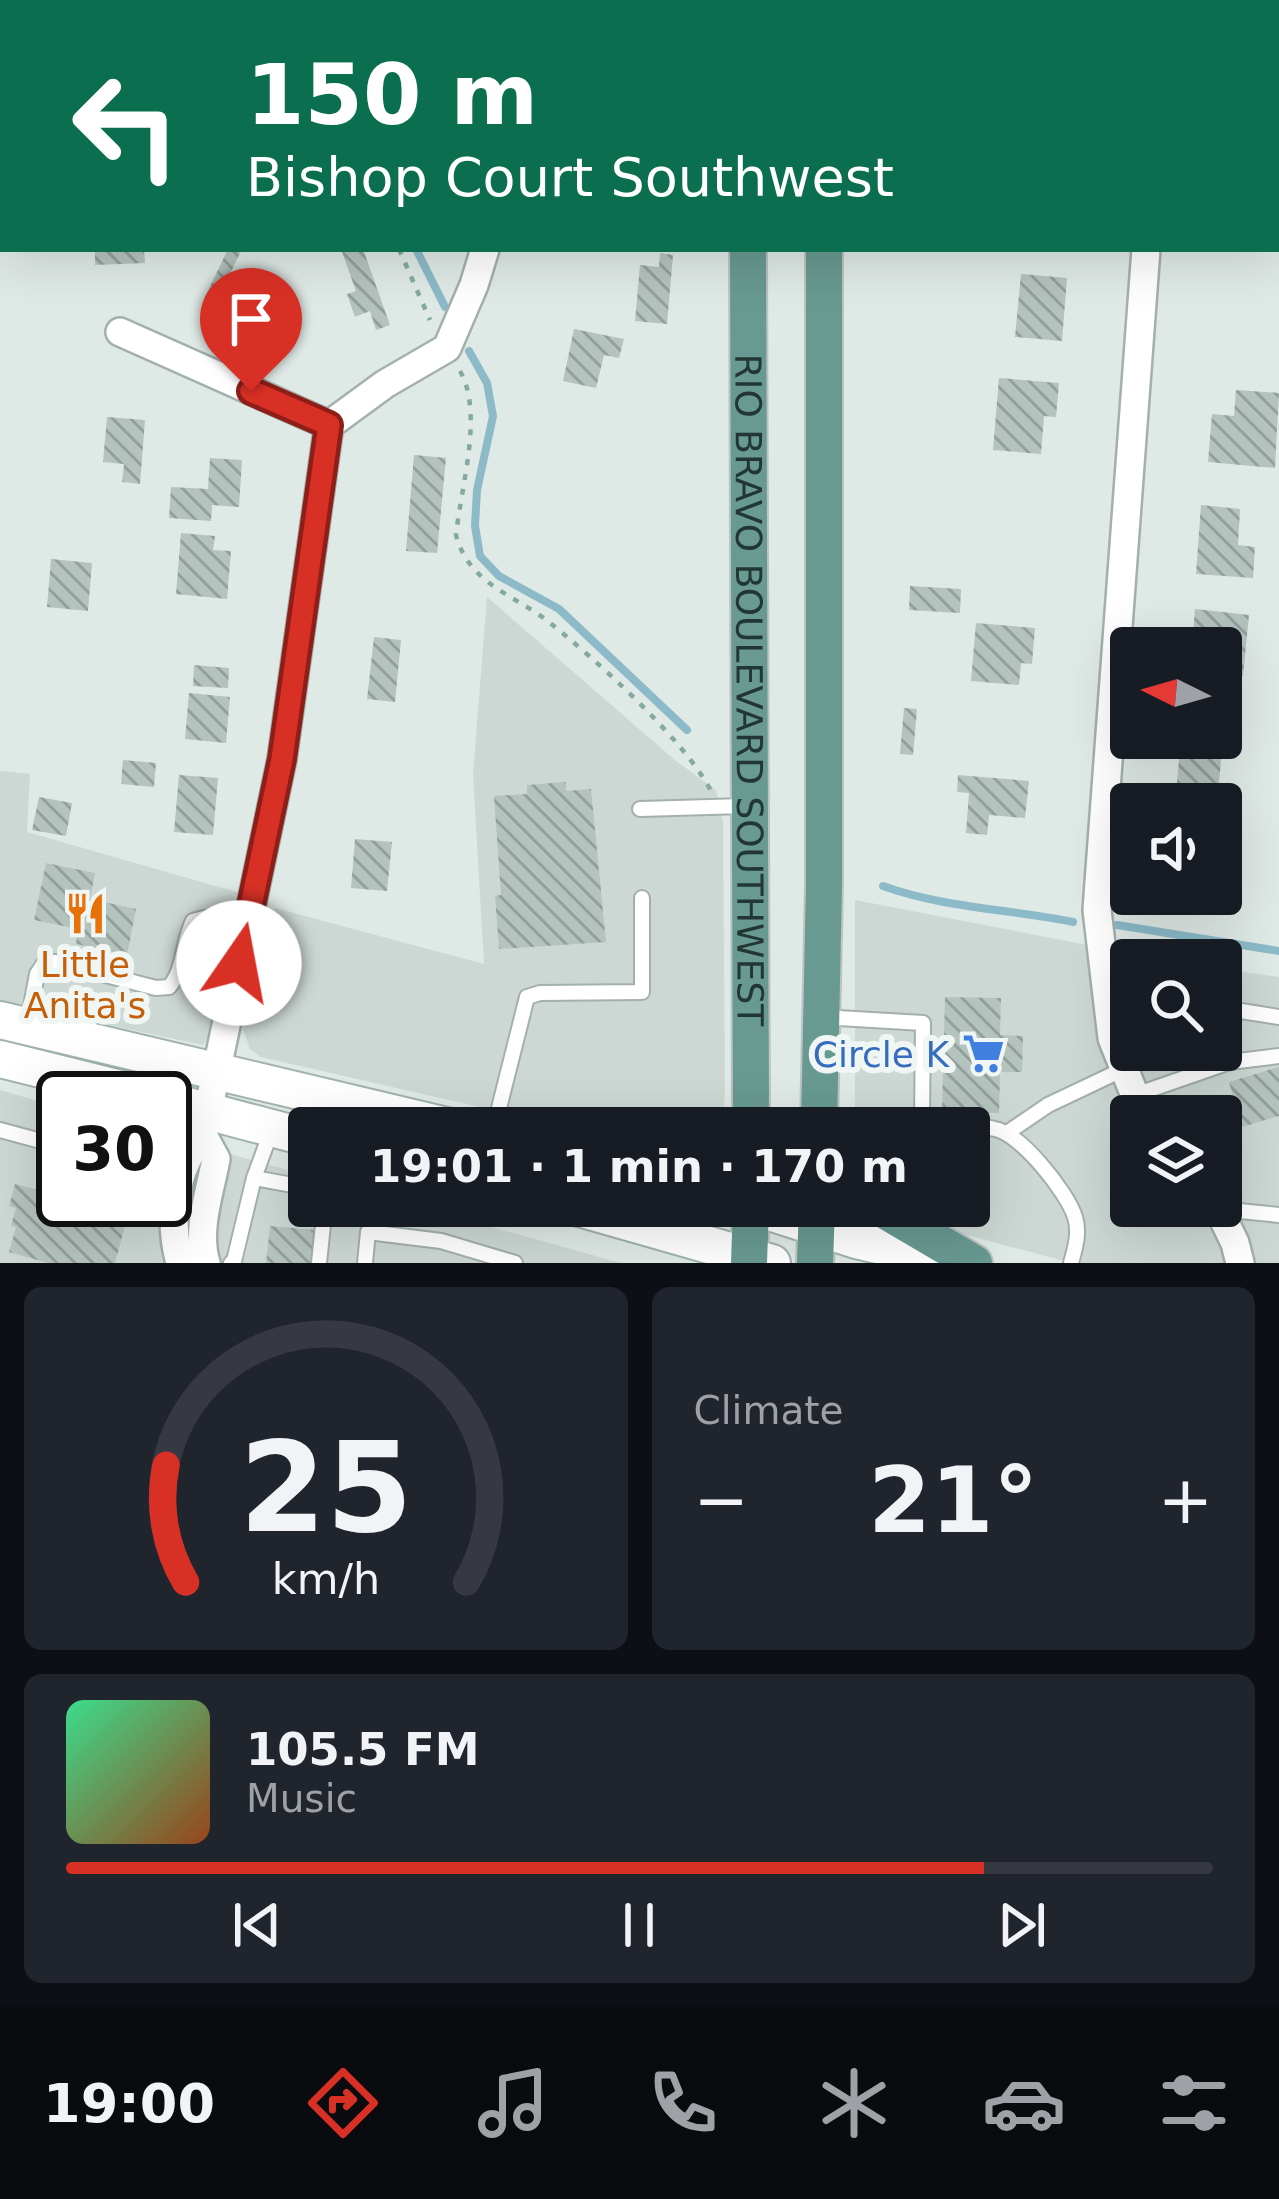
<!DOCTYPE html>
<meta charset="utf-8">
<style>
:root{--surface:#171b24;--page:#20242c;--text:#f1f3f6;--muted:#9ea1a6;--line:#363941;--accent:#d93025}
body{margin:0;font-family:"DejaVu Sans",sans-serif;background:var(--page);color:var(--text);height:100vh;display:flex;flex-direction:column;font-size:45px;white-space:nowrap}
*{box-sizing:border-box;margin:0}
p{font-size:39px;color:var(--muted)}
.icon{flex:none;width:66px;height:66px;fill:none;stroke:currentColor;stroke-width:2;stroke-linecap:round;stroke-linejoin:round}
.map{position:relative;height:1263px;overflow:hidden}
.details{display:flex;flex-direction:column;gap:24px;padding:24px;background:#0d0f14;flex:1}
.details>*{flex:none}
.guide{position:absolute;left:0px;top:0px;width:1281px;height:252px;box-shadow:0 12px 48px #0002;background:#0b6e4f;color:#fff;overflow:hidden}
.needle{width:78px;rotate:275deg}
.fabs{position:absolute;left:1110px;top:627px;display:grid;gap:24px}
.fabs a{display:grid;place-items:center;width:132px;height:132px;border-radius:12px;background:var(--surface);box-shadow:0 12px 48px #0002;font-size:60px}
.speed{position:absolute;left:36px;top:1071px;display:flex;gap:24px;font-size:60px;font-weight:700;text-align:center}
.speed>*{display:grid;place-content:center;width:156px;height:156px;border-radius:50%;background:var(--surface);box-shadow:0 12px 48px #0002;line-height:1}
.speed .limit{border:6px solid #111;border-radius:18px;background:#fff;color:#111}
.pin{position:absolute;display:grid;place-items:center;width:102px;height:102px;color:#fff;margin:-123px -51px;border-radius:50% 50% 50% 0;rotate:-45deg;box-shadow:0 0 12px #0007}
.pin .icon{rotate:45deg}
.me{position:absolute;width:132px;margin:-66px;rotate:12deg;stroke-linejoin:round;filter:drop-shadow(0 0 9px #0008)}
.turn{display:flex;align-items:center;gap:42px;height:252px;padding:0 48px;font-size:54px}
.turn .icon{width:156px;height:156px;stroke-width:2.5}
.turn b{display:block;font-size:84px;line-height:102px}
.big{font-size:90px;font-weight:600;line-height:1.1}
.details .tile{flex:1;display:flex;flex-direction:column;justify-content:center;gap:18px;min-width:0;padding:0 42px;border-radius:18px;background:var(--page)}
.details .dial{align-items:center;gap:0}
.dial svg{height:312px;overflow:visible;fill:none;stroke:var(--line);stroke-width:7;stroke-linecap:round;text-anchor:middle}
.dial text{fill:var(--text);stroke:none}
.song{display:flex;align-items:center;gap:36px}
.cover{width:144px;height:144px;border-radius:18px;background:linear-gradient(135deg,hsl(150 70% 55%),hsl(20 70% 35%))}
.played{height:12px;border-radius:6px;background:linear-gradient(90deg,var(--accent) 80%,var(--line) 80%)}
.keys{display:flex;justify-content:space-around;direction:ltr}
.heat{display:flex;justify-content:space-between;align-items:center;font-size:66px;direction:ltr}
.details .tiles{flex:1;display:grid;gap:24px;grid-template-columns:1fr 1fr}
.tile:last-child{grid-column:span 2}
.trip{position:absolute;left:288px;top:1107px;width:702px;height:120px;border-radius:12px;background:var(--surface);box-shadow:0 12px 48px #0002;font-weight:600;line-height:120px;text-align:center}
.menu{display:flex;height:192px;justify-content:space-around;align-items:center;background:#090b0e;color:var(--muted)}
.menu .icon{width:84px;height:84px}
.menu .active{color:var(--accent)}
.menu b{font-size:54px;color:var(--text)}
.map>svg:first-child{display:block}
</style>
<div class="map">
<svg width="1279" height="1263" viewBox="0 0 1279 1263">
<defs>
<pattern id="building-back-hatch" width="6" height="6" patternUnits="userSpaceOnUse" patternTransform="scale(3)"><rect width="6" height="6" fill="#b5c3be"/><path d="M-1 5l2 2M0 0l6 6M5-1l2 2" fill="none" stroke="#939f9b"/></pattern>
</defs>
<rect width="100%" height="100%" fill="#dfe9e5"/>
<path fill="#cdd8d4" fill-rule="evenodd" d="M487,597L676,761L716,790L723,822L725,1090L723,1115L716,1128H571L261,1057L250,1049L243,1029L275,908L484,964L473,774Z
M0,771L30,774L27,832L247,895L214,1027L203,1045L0,1002Z
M855,900L1165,960H1131V1050H1221V969L1279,977V1263H1072L933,1226L900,1206H969V1128H855ZM1131,1116H1221V1206H1131Z
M0,1090L63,1108V1200H165V1136L309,1176V1206H416L621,1263H0Z"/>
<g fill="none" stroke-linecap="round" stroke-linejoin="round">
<path stroke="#8cbac9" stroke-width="8" d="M0,1L3,3
M416,249L445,307
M469,351L487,383L493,416L477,490L475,526L480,556L499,576L559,609L687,730
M883,886C944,908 1009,909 1073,922
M1117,925L1279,951"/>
</g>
<path fill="url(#building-back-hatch)" d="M95,249H144L145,263L95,265Z
M228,249H242L216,303L205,297Z
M350,249H363L390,325L376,330L370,311L355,317L347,294L356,291L342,252Z
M660,253L673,255L667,324L635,321L640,265L659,267Z
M1021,274L1067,278L1062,341L1015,337Z
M574,329L624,339L619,358L604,355L596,388L563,381Z
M999,378L1059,383L1056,417L1044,416L1041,454L993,450Z
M1236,390L1279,393L1275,468L1208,462L1212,414L1234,416Z
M107,417L145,420L140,484L122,482L124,464L103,462Z
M414,455L446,458L437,553L406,551Z
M210,458L242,460L239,507L212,505L211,521L169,518L171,487L208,489Z
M1201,505L1240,509L1238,545L1255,547L1253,578L1196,574Z
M181,533L215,536L213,550L231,551L227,599L176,594Z
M51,559L92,563L88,611L47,607Z
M910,586L961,589L960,613L909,610Z
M1195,609L1249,615L1243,676L1227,675L1225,693H1221V648H1192Z
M976,623L1035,628L1032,664L1021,663L1019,685L971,681Z
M374,637L401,640L395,702L367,699Z
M194,665L229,668L228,688L193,686Z
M189,693L230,697L226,743L185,739Z
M904,708L917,709L913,755L900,754Z
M1181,738H1223L1219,783L1233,784L1229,831L1221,830V804H1175Z
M123,760L156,763L154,787L121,784Z
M179,775L218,778L213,835L174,832Z
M958,775L1029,781L1025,818L989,815L987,835L966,833L969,793L957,792Z
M566,782V791L591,789L606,942L499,949L495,896L501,895L494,796L527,794V785Z
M39,797L72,803L66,836L32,830Z
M355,839L392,842L387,891L351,888Z
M46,863L95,873L90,899L136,909L127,955L76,944L78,929L34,920Z
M945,997L1001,998L1000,1035L1023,1036L1022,1072H1000L999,1113L942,1112Z
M1279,1067V1116L1242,1127L1229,1082Z
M15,1184L63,1196V1200L128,1214L115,1263H48L9,1252L16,1227L11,1226L16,1208L9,1206Z
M270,1226L315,1230L312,1263H266Z"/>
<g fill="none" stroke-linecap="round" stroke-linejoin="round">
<defs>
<path id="lane" d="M640,809L745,806
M838,1018L923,1023L922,1120C946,1130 970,1123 995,1129C1021,1134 1067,1192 1075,1217C1080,1232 1075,1249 1071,1263
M1221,1018L1241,1011L1279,1017
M28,1022L37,974L45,962H55L156,988L169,987C185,969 182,942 193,921L204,918L246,929
M1135,1095L1230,1062L1279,1056
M494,1128L527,997L540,993L642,992V898
M0,1130L63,1147
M1007,1133L1048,1105L1124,1069
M254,1178L272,1129
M1220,1209L1279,1215
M231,1263L234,1261L254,1178L309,1188
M319,1263L325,1206
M365,1263L368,1232L441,1241L515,1263"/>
<path id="street" d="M510,3L511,0
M1163,3V0
M120,332L329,425
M1143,1116L1112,1038L1097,910L1146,249
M203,1135L216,1159C210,1192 196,1230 206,1263
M1217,1206L1235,1243L1240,1263
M180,1263C168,1220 174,1169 203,1135L282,759L329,425L385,384L447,348L474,285L485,249"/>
<path id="secondary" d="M0,1020L455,1128
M0,1059L157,1098
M165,1100L309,1138
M572,1206L772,1263
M751,1206L856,1240L955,1263"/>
<g id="primary">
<path d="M753,3V0"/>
<path d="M824,3V0"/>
<path id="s1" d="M748,249L751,1128"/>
<path d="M819,1128L824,883V249"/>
<path d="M877,1206L974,1263"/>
<path d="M749,1263L751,1206"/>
<path d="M815,1263L817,1206"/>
</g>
</defs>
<use href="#lane" stroke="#a3b0ac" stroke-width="18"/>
<use href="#street" stroke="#a3b0ac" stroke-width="32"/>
<use href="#secondary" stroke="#a0b3ae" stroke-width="40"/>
<use href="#primary" stroke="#bdc3c2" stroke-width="40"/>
<path stroke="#83a9a0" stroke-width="4.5" stroke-dasharray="6 9" stroke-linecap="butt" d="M0,19L3,20
M399,249L430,320
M460,371C484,413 461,486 456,535C469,584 513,594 549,622C595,659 684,739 711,791"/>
<use href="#lane" stroke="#fff" stroke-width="14"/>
<use href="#street" stroke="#fff" stroke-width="27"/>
<use href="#secondary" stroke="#fff" stroke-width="36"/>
<use href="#primary" stroke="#689a91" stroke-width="36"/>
</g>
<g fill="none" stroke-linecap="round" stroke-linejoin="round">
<defs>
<path id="route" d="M239,963L282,759L329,425L251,391"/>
</defs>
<use href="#route" stroke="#8d1f18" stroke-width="30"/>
<use href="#route" stroke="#d93025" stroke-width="21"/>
</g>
<defs>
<symbol id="restaurant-bare" viewBox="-9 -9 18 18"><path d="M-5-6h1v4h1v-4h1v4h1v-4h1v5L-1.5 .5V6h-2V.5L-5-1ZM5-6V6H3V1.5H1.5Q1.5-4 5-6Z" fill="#e8710a" stroke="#eff6f3" stroke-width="2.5" paint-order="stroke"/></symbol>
<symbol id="supermarket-bare" viewBox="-9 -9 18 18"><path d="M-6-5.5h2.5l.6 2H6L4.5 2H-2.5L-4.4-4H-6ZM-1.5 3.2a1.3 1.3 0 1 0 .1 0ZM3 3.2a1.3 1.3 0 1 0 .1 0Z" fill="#3f7fe0" stroke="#eff6f3" stroke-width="2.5" paint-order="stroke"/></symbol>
</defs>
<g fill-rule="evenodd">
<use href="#restaurant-bare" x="56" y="884" width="59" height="59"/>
<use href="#supermarket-bare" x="954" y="1024" width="59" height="59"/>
</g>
<g text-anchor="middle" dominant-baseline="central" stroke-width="12" stroke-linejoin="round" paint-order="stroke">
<g font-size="36" fill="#223733" stroke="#eff6f3">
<text stroke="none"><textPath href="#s1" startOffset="441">RIO BRAVO BOULEVARD SOUTHWEST</textPath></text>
</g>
<g font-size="36" fill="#c56008" stroke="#eff6f3">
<text x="85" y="964">Little<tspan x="85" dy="41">Anita's</tspan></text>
</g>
<g font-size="36" fill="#366cbe" stroke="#eff6f3" text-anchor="end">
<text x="949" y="1054">Circle K</text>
</g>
</g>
</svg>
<div class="fabs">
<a><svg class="needle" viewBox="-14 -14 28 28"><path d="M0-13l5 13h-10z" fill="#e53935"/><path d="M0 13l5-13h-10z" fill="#9ea1a6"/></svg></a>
<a><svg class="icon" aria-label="sound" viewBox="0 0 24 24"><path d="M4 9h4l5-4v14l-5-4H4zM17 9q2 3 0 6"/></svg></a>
<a><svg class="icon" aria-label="search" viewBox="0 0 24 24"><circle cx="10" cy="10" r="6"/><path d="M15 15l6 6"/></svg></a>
<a><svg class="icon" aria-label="layers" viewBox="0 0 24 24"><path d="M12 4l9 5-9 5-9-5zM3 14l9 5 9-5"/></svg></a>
</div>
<div class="speed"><div class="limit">30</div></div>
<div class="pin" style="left:251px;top:391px;background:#d93025"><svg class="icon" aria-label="arrive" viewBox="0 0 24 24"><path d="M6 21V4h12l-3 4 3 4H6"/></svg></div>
<svg class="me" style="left:239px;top:963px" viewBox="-20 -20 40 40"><circle r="19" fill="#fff"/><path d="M0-13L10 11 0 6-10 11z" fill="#d93025"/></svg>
<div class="trip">19:01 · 1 min · 170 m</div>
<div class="guide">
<div class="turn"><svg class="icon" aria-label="left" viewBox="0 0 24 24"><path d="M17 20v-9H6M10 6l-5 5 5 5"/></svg><div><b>150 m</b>Bishop Court Southwest</div></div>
</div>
</div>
<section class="details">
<div class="tiles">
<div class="tile dial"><svg viewBox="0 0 100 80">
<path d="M14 69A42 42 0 1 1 86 69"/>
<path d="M14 69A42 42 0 0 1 9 39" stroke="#d93025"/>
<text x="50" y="56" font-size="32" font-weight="700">25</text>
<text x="50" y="72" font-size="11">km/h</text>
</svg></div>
<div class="tile"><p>Climate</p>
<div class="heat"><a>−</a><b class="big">21°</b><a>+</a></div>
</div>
<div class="tile">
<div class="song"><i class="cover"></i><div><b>105.5 FM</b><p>Music</p></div></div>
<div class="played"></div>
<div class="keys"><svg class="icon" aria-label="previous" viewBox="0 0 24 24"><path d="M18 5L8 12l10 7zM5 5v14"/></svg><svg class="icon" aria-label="pause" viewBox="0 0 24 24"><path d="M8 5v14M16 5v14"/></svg><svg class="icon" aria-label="next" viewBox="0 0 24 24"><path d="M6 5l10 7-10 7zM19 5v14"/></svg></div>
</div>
</div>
</section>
<nav class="menu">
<b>19:00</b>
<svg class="icon active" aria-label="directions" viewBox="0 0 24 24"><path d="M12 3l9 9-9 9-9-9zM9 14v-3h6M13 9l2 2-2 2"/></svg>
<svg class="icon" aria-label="music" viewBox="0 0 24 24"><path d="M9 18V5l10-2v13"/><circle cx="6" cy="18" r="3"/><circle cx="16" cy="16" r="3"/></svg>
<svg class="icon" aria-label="phone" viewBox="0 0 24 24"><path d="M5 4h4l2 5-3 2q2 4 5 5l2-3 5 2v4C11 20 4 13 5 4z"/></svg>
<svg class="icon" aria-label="climate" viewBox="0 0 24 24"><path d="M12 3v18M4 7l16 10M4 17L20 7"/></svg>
<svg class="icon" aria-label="car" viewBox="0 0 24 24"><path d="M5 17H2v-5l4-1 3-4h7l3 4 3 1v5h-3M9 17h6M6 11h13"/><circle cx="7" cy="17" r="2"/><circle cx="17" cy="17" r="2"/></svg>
<svg class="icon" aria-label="filters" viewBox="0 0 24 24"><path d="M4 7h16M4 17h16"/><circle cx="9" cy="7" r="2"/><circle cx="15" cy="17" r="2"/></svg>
</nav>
